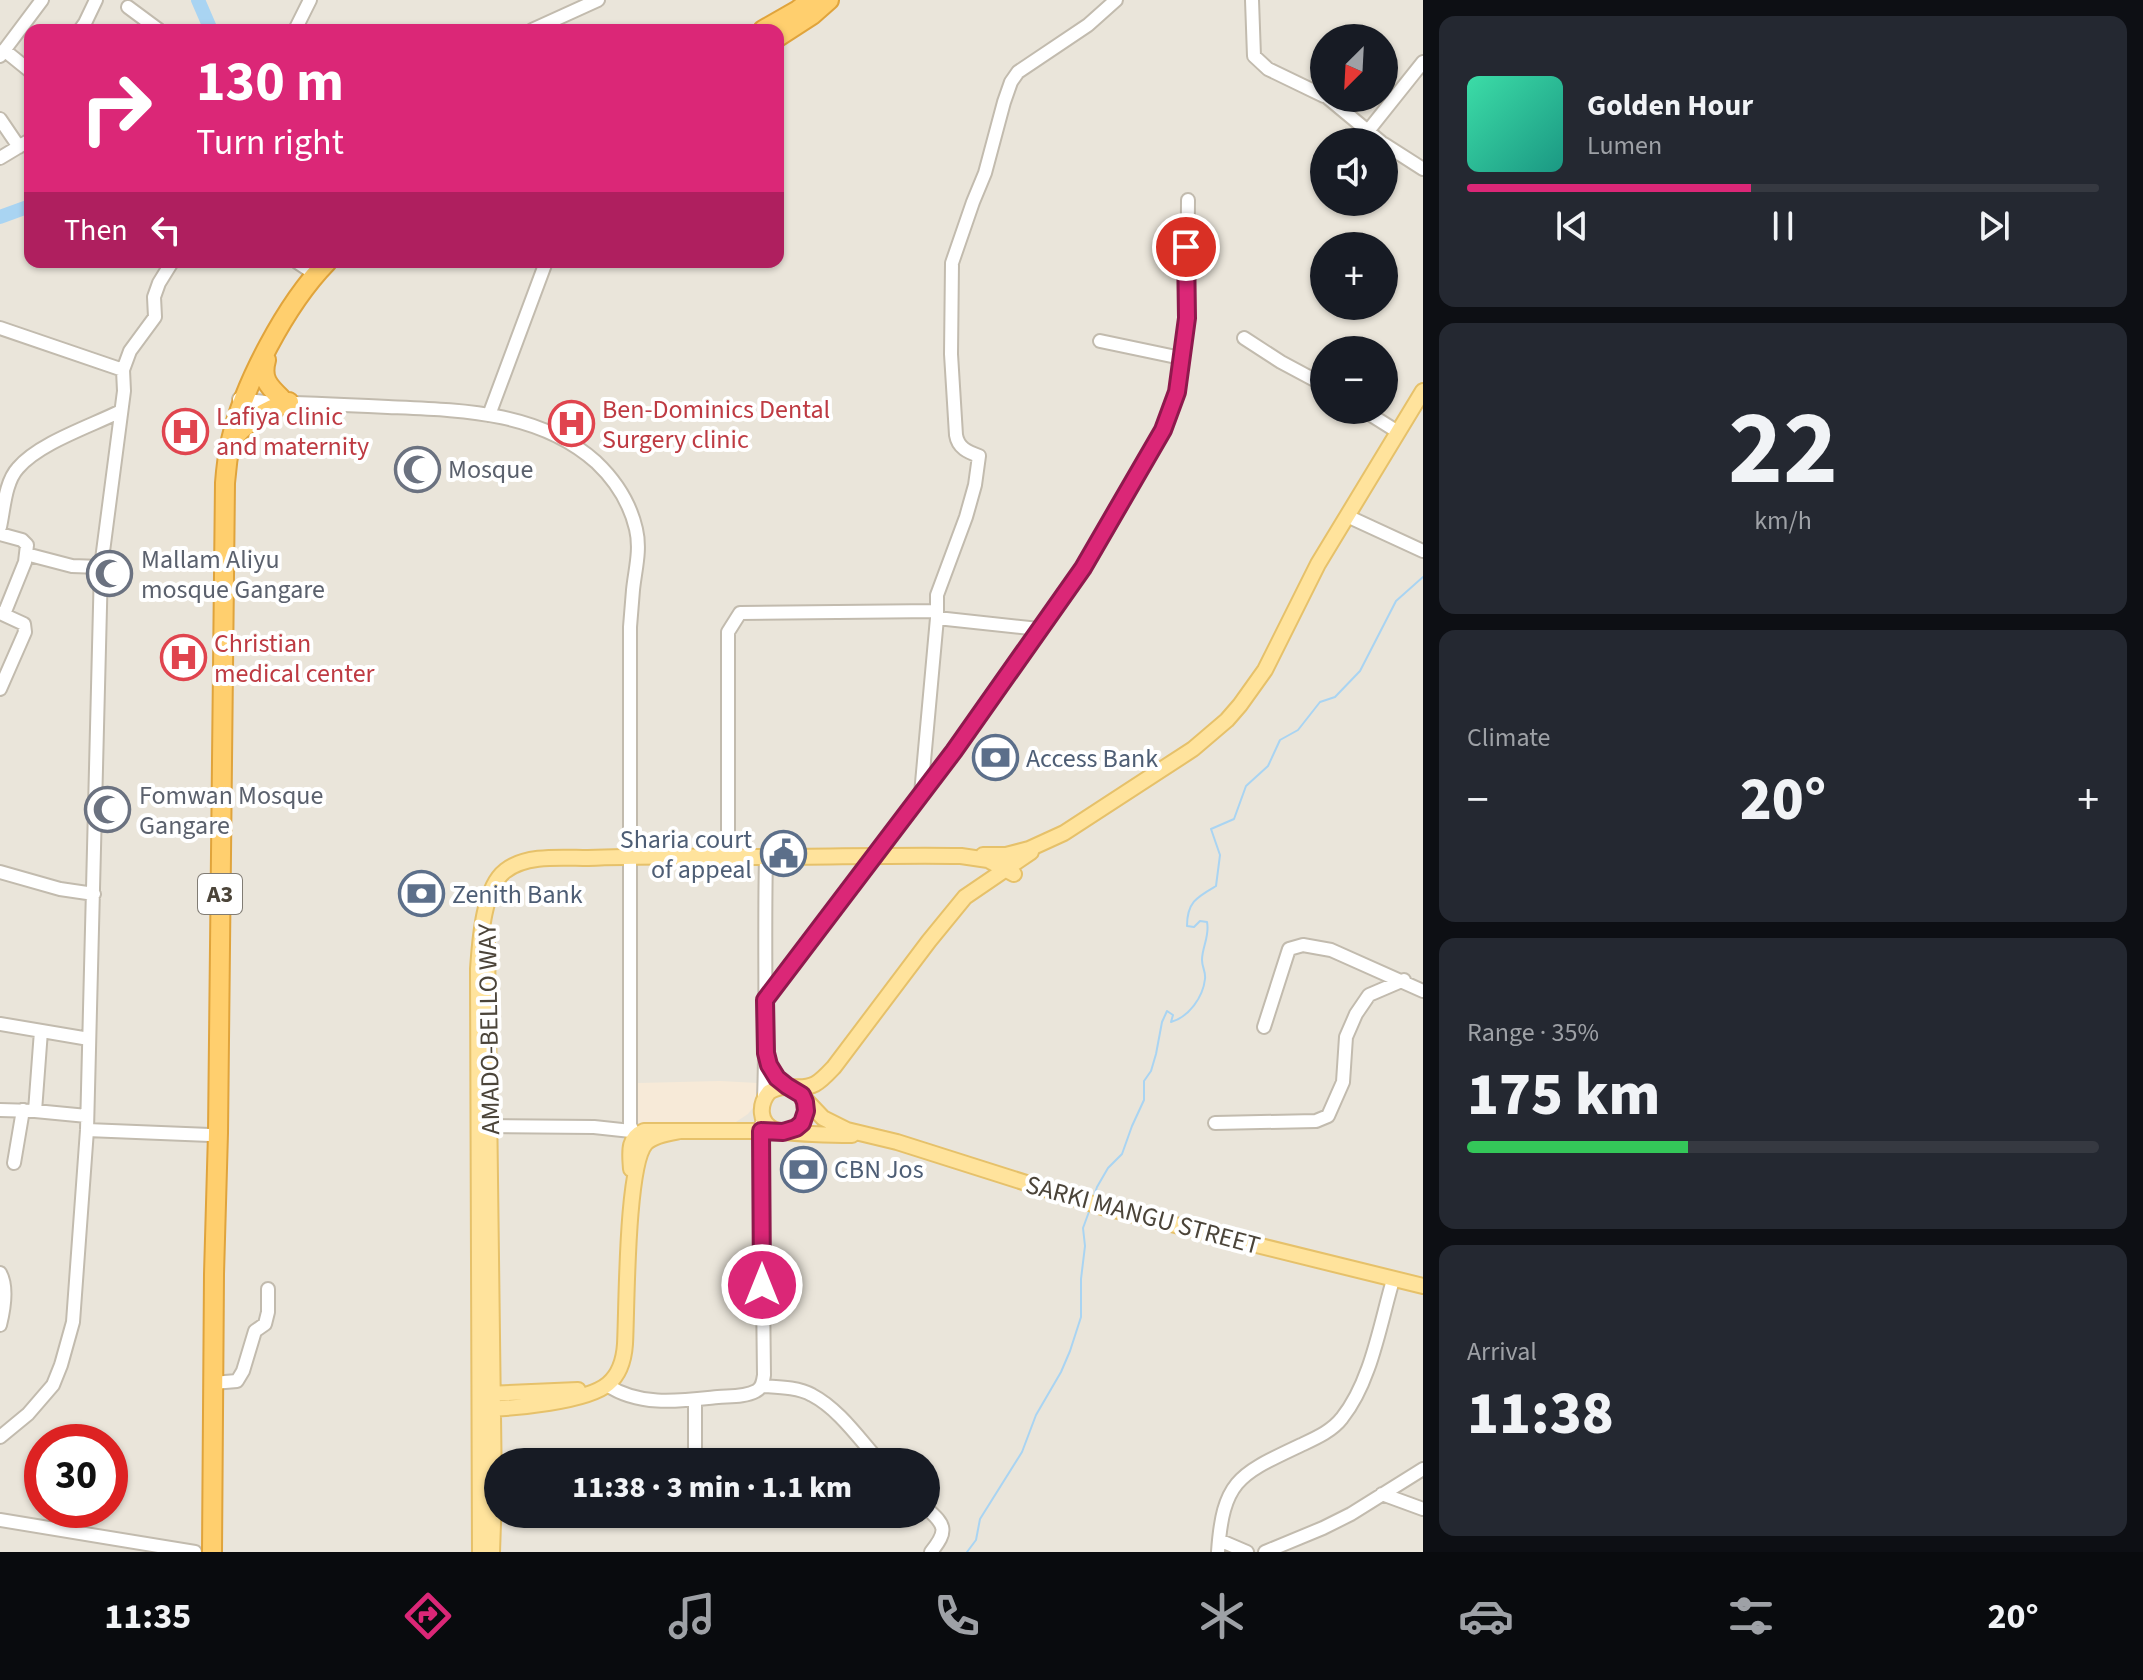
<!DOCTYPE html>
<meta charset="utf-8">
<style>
:root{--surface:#171b24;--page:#242831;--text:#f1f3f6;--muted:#9ea1a6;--line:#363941;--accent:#db2777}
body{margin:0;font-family:"Source Sans 3",sans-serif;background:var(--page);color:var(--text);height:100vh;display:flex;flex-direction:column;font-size:30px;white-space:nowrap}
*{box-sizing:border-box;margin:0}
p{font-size:26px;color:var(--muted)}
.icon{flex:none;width:44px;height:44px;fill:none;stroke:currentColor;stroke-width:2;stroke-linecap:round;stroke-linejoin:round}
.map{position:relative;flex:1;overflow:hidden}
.drawer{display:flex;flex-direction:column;gap:16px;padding:16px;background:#0d0f14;width:720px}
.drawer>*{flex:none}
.top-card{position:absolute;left:24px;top:24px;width:760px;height:244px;border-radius:16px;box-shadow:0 2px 6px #0004;background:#db2777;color:#fff;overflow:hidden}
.needle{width:52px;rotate:204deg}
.buttons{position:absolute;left:1310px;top:24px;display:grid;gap:16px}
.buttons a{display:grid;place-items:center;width:88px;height:88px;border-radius:50%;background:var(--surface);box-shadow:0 2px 6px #0004;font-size:40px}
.speed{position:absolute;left:24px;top:1424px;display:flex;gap:16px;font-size:40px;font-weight:700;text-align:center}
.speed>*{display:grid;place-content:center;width:104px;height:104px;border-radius:50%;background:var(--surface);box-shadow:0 2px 6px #0004;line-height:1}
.speed .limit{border:12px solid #d22;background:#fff;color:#111}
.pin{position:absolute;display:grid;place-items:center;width:68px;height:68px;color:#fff;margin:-34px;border:4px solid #fff;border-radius:50%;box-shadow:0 2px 8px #0007}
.me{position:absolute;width:88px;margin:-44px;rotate:0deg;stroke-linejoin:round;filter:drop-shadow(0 0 6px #0008)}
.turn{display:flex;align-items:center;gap:28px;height:168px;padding:0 40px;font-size:36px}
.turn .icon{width:104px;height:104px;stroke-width:2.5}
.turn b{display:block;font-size:56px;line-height:68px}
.then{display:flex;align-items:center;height:76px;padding:0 40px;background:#0003;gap:16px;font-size:30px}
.big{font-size:60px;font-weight:800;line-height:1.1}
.drawer .widget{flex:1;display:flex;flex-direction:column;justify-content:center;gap:12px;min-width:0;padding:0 28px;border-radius:16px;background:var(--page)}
.drawer .dial{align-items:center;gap:0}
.dial b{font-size:104px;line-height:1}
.song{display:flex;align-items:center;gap:24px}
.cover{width:96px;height:96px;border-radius:12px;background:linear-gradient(135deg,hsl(160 70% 55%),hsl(170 70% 35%))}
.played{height:8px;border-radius:4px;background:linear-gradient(90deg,var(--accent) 45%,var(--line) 45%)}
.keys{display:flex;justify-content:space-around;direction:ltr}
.heat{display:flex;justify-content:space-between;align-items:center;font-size:44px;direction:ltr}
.charge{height:12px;border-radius:6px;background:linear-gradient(90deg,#34c759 35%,var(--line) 0)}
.trip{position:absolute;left:484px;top:1448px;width:456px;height:80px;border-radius:40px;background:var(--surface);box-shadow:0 2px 6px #0004;font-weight:800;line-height:80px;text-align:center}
.menu{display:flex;height:128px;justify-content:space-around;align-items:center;background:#090b0e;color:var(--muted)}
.menu .icon{width:56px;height:56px}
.menu .selected{color:var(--accent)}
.menu b{font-size:36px;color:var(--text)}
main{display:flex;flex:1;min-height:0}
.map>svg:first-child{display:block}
</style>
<main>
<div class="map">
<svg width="1423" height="1552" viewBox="0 0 1423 1552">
<rect width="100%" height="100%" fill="#f6f3ec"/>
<path fill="#eae5da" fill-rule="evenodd" d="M0,0H1423V1552H0ZM30,30H778V262H30ZM1324,38H1384V98H1324ZM1324,142H1384V202H1324ZM1324,246H1384V306H1324ZM1324,350H1384V410H1324ZM42,1442H110V1510H42ZM498,1462H926V1514H498Z"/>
<path fill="#f7ead8" d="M720,1081L758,1083L756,1104L748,1114L733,1124L637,1123L638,1083Z"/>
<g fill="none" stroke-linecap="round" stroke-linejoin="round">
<path stroke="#a9d4f2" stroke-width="2" d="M1093,1199L1097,1187L1108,1168L1122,1154L1132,1126L1144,1100V1081L1151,1071L1156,1054L1162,1022L1167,1011L1173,1015L1171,1022C1189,1017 1203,997 1205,979C1206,972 1202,967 1202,960C1202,947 1210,936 1207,922L1200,921L1194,927L1187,926C1187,902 1197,897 1216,886L1220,855L1211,829L1234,819L1246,786L1268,766L1280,740L1298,730L1320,702L1335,697L1360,671L1396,601L1423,577
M967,1552L976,1540L980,1519L1022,1452L1036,1415L1061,1372L1070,1351L1081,1317V1279L1085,1246L1083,1228L1090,1209"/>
<path stroke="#a9d4f2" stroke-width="14" d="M198,0L211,30
M0,217L30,206"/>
<defs>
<path id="minor" d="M1252,0L1254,56L1268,69L1324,96
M128,7L159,30
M80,30L85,23L96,0
M295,30L310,0
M532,30L598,0
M4,50L30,71
M0,56L42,0
M1328,98L1381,142
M0,119L19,147
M1368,131L1423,62
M1384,144L1423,169
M0,158L30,140
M297,262L315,274
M0,328L123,370
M1244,338L1281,362L1324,385
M1100,341L1181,358
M239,399L265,402C306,403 347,405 388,407C460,410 539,411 596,462C615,480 630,503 636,529C641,550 635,570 633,590C632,602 631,614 630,627V1125L635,1136L641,1141
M1363,410L1398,432
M489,415L546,262
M1347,516L1423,551
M0,527C4,509 5,482 18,468C39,443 91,426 121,411
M0,534L22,540L27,545L25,562L4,614
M26,554L72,566L101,567
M0,613L24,624L25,632L0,689
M937,618L1039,629
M921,794L937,618V595L966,517L975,485L979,456C968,452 958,448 956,435L951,354L952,263L973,202L985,173L1004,102L1011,82L1018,72L1088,25L1116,0
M728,857V632L740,613L937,611
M0,872L60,889L94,894
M765,1000L954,751L1083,568L1107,530L1163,430L1177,392L1187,318L1188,200
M0,1024L89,1039
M1264,1027L1289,949L1303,945L1331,950L1423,991
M764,1098C767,1018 764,938 766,857
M0,1110L35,1111L87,1116
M35,1111L41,1031
M1215,1123L1316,1121L1328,1116L1343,1082L1346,1037L1356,1014L1369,995L1404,980
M483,1126L594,1127L631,1131
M87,1130L210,1135
M14,1163L23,1110
M0,1273C8,1287 4,1309 0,1325
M213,1383L237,1381L243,1371L255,1331L265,1324L268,1312V1289
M607,1385C640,1407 680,1401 718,1397C730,1396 745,1397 756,1391C762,1388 763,1382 764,1375L761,1125
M762,1386C777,1387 798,1387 812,1395C839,1409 860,1440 880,1462
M0,1437L28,1414L53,1385L61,1365L73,1322L87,1130L101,567L124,391L123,370L130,351L155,317L154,297L159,283L172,262
M695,1462V1400
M1382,1494L1423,1509
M926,1508C946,1525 948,1531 931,1552
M0,1520L195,1552
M1219,1540L1247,1552
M1218,1552C1223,1479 1240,1474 1301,1445C1316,1438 1332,1431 1342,1418C1371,1382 1380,1324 1393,1280
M1265,1552L1323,1528L1351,1514L1423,1469"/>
<path id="major" d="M631,835L650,856
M983,855H1006L1029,849L1064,833L1193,749L1227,720L1240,705L1265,670L1318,564L1423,391
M487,942L494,1494L492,1552
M791,1087C814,1089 819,1083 834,1067L929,941L965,897L1031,852
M804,1098L823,1118L847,1130L897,1142L1102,1207L1423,1286
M788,1131C824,1118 802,1072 769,1092C759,1104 758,1123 775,1130C786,1134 838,1135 852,1135
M631,1169C630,1153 627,1138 644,1131H778
M487,1394L578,1390
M486,1409C514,1408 587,1402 608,1384C620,1374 624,1359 625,1344C627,1308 626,1165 646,1143C654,1135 669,1133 680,1131
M480,1552L478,969C480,942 483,888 505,871C526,854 563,858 588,858C647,855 706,857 765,857C830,857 895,855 961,856L988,860L1014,874"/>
<path id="highway" d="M763,30L798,10L811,0
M778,37L812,15L829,0
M266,360C261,378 268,386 281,398
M233,438C249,420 266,411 289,402
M212,1552L214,1274L218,1133L225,483C226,469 228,454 231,440C244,384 286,304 327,262"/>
</defs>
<use href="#minor" stroke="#c2bbae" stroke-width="16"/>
<use href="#major" stroke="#e6c16a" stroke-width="18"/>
<use href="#highway" stroke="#e0a43c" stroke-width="22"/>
<use href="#minor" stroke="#fff" stroke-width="12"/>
<use href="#major" stroke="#ffe39c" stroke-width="14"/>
<use href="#highway" stroke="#ffcf6e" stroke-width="18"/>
</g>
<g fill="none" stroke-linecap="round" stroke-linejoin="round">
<defs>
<path id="route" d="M762,1285L761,1131L783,1132L796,1128L802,1123L806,1111L805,1102L802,1095L787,1086L777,1078L769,1065L766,1053L765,1000L954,751L1083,568L1163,430L1177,392L1187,318L1186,247"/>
</defs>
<use href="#route" stroke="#8e194d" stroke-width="20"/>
<use href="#route" stroke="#db2777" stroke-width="14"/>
</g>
<defs>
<symbol id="hospital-ring" viewBox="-11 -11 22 22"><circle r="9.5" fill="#fff" stroke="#e0444e" stroke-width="1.5"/><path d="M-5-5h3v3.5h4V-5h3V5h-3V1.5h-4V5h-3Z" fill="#e0444e"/></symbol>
<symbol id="mosque-ring" viewBox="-11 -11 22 22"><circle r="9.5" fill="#fff" stroke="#6b7280" stroke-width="1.5"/><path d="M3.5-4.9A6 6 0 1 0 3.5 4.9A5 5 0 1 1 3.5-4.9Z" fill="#6b7280"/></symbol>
<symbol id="bank-ring" viewBox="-11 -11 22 22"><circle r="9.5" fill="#fff" stroke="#5c6f8a" stroke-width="1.5"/><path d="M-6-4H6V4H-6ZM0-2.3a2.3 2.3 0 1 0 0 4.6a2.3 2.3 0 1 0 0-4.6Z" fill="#5c6f8a"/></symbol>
<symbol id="civic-ring" viewBox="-11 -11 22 22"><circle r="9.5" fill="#fff" stroke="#5c6f8a" stroke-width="1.5"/><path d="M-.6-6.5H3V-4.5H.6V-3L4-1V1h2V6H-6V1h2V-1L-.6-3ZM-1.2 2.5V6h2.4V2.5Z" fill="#5c6f8a"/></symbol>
</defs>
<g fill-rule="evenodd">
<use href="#hospital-ring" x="546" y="398" width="51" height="51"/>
<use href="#hospital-ring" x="160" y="406" width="51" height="51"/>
<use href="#mosque-ring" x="392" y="444" width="51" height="51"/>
<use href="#mosque-ring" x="84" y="548" width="51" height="51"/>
<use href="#hospital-ring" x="158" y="632" width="51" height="51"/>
<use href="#bank-ring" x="970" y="732" width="51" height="51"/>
<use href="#mosque-ring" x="82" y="784" width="51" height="51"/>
<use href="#civic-ring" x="758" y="828" width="51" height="51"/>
<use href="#bank-ring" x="396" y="868" width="51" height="51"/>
<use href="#bank-ring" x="778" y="1144" width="51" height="51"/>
</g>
<g text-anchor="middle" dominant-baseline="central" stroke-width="8" stroke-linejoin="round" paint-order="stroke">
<rect fill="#fff" stroke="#817c74" stroke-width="2" x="198" y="874" width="44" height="40" rx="6"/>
<g font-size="24" font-weight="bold" fill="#4b4439">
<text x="220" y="894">A3</text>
</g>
<g font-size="26" fill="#be3a42" stroke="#fff" text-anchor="start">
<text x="602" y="409">Ben-Dominics Dental<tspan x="602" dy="30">Surgery clinic</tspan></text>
<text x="216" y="416">Lafiya clinic<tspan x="216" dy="30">and maternity</tspan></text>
<text x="214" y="643">Christian<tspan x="214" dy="30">medical center</tspan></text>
</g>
<g font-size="26" fill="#5b616d" stroke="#fff" text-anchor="start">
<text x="448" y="469">Mosque</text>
<text x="141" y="559">Mallam Aliyu<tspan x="141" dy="30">mosque Gangare</tspan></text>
<text x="139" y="795">Fomwan Mosque<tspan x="139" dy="30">Gangare</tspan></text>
</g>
<g font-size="26" fill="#4e5e75" stroke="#fff" text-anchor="start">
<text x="1026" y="758">Access Bank</text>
<text x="752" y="839" text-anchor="end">Sharia court<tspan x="752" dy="30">of appeal</tspan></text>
<text x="452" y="894">Zenith Bank</text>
<text x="834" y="1169">CBN Jos</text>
</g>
<g font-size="26" fill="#4b4439" stroke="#fff">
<text transform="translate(489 1029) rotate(-91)">AMADO-BELLO WAY</text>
<text transform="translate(1143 1215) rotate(15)">SARKI MANGU STREET</text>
</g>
</g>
</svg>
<div class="buttons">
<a><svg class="needle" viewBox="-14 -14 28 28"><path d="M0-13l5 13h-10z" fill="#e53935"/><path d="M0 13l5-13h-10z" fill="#9ea1a6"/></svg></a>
<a><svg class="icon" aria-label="sound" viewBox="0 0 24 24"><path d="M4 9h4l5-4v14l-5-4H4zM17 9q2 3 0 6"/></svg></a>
<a>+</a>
<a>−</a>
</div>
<div class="speed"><div class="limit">30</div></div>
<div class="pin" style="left:1186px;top:247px;background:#d93025"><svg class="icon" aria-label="arrive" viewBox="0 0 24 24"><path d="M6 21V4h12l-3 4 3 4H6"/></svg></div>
<svg class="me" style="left:762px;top:1285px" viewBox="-20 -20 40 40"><circle r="17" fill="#db2777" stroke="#fff" stroke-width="3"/><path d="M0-11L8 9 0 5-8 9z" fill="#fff"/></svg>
<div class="trip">11:38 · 3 min · 1.1 km</div>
<div class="top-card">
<div class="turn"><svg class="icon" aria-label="right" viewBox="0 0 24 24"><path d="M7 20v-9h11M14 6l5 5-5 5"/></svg><div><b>130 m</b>Turn right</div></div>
<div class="then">Then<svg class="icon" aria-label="left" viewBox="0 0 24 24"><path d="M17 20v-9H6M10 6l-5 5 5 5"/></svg></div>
</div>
</div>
<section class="drawer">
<div class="widget">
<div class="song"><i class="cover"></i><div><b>Golden Hour</b><p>Lumen</p></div></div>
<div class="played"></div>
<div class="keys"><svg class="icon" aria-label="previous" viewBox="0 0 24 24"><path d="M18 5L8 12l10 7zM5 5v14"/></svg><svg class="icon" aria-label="pause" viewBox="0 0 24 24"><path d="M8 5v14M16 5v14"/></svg><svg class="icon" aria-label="next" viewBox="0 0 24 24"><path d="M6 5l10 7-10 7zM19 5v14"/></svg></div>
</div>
<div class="widget dial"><b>22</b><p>km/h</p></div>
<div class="widget"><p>Climate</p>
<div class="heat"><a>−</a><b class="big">20°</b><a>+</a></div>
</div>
<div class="widget"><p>Range · 35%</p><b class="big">175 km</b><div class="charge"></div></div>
<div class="widget"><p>Arrival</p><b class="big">11:38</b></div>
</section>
</main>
<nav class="menu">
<b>11:35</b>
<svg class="icon selected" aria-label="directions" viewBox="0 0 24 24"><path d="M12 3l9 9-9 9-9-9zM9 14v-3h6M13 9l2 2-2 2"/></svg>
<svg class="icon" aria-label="music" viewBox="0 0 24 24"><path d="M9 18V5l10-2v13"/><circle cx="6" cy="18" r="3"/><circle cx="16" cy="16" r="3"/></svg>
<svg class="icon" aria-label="phone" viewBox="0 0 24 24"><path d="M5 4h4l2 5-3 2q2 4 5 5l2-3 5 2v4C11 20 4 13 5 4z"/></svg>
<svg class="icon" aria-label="climate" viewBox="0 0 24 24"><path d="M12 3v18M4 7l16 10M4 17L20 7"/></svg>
<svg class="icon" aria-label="car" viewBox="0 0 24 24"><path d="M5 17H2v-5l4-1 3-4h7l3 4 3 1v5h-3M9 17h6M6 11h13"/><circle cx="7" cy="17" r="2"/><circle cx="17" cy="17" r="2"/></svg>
<svg class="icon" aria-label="filters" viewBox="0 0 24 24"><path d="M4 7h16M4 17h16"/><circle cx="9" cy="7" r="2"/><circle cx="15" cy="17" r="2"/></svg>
<b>20°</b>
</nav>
